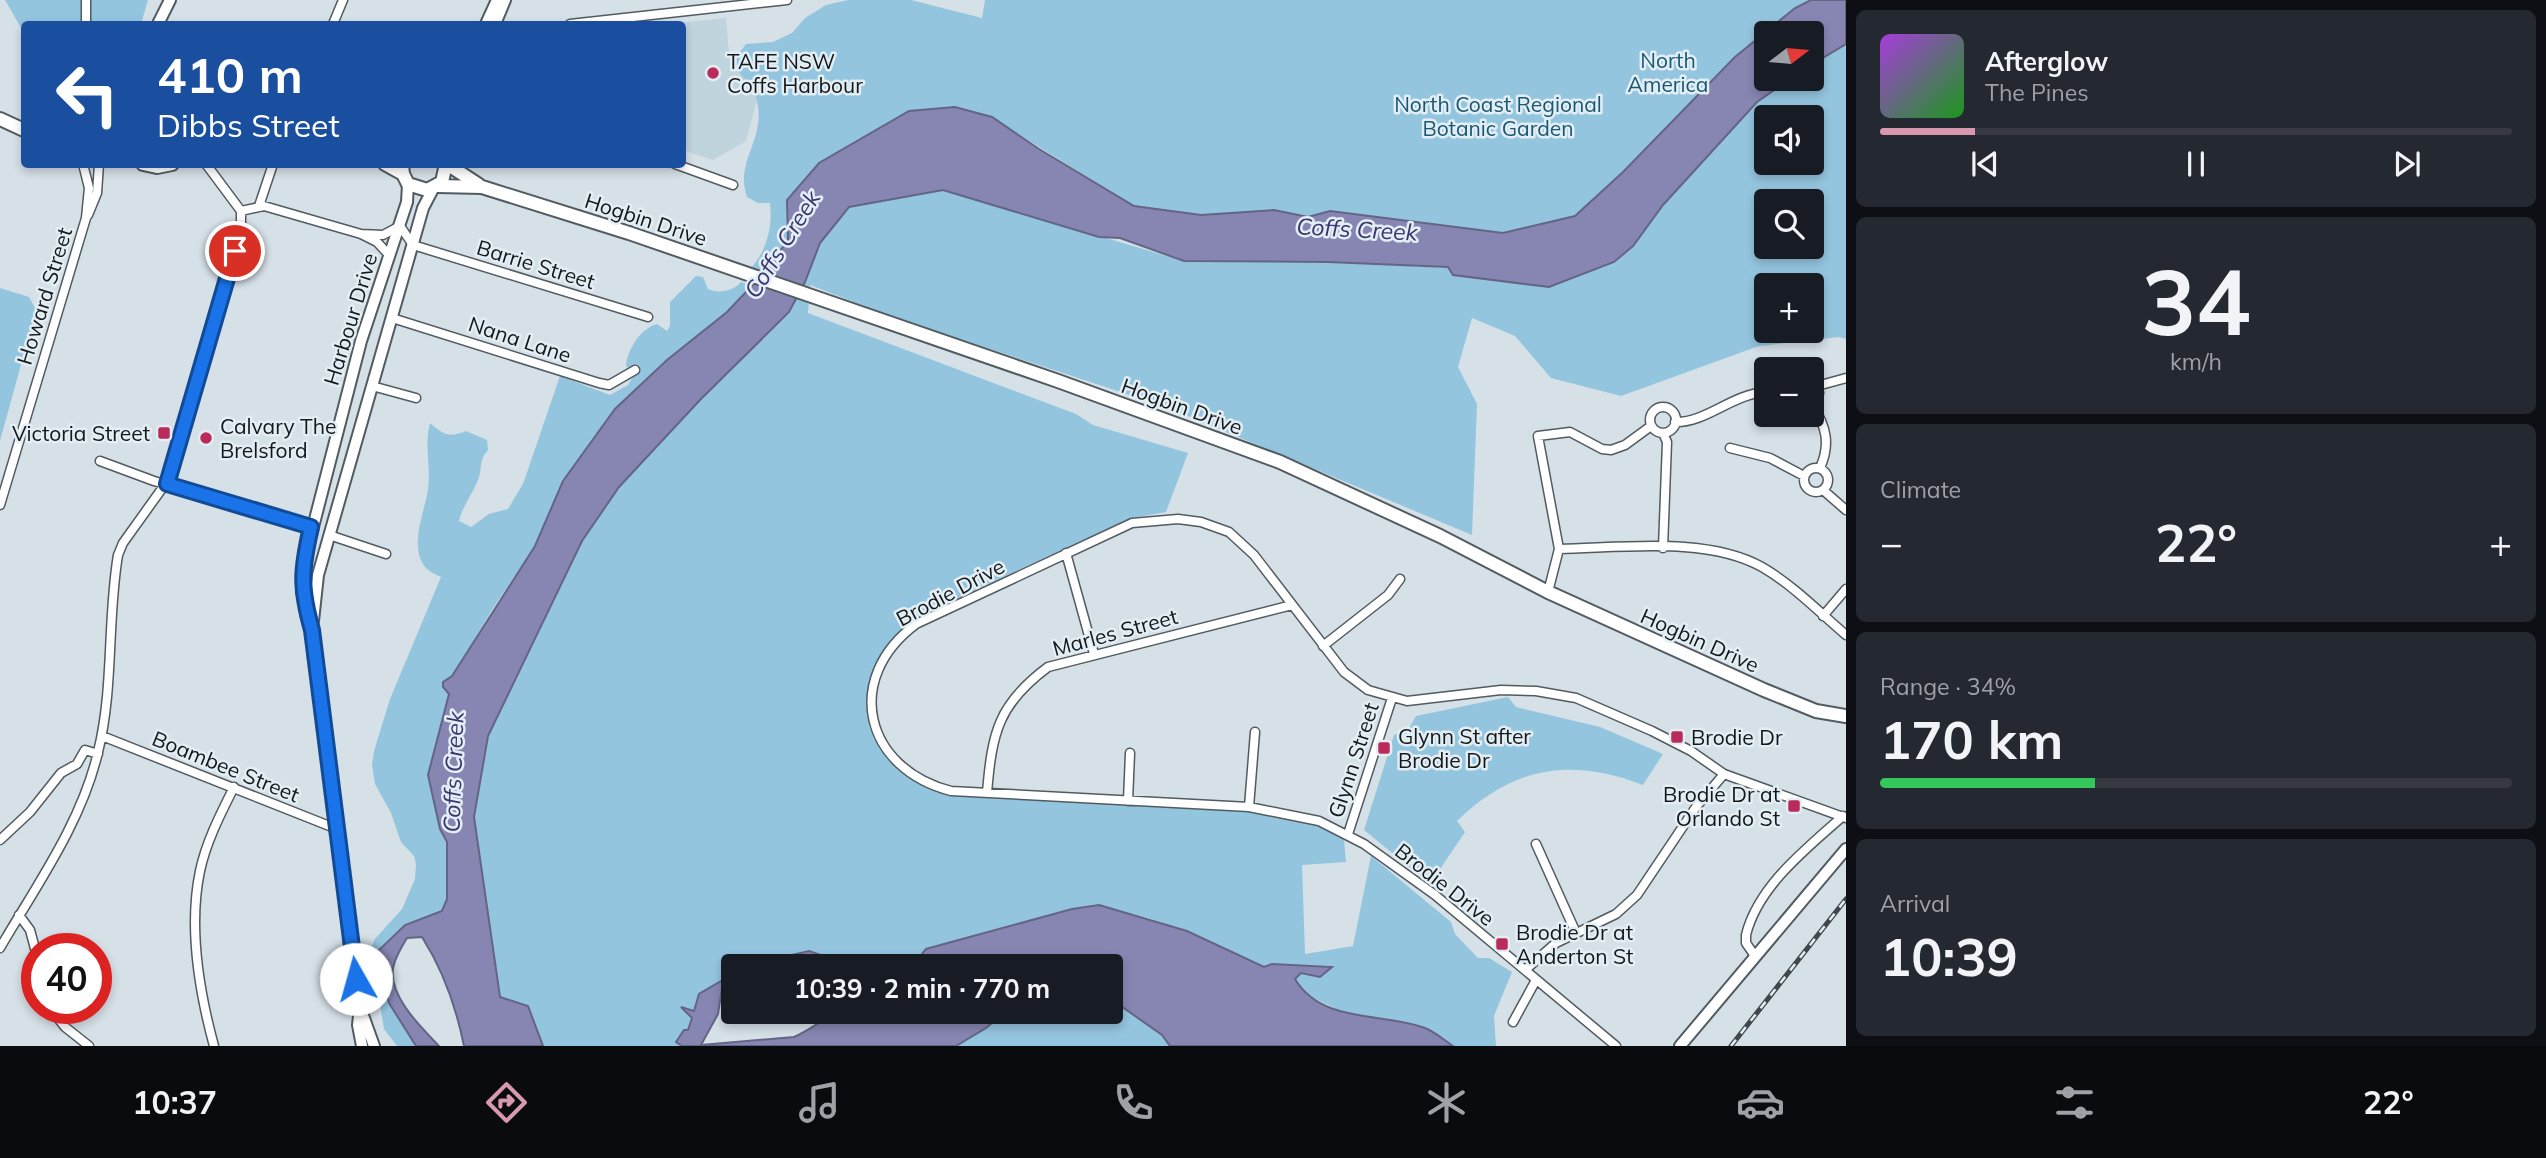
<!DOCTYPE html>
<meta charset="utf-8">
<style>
:root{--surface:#171b24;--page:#242831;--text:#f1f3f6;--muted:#9ea1a6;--line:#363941;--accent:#d899b0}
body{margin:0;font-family:Mulish,sans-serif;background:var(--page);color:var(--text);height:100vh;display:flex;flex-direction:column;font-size:26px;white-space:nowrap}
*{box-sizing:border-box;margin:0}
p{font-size:23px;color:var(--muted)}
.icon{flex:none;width:38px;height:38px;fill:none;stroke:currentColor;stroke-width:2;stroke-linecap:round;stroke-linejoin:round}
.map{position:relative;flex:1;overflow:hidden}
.details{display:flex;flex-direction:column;gap:10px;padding:10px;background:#0d0f14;width:700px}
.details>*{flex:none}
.hud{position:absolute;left:21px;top:21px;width:665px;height:147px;border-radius:7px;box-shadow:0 4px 10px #0003;background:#1a4fa0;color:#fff;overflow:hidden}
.needle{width:46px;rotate:74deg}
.buttons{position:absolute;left:1754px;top:21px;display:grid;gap:14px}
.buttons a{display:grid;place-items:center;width:70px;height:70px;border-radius:7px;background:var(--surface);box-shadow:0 4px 10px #0003;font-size:35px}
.speed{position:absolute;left:21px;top:933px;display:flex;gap:14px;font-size:35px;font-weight:700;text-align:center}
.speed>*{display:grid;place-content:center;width:91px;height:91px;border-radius:50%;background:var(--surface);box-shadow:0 4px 10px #0003;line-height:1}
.speed .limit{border:10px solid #d22;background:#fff;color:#111}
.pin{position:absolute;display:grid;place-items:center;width:60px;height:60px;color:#fff;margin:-30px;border:4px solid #fff;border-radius:50%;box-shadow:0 2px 7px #0007}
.me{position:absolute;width:77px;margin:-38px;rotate:353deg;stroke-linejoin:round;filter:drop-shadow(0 0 5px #0008)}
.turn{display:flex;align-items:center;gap:24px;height:147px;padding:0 21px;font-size:32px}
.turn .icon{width:91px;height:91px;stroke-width:2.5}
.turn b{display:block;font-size:49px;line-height:60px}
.big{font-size:52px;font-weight:700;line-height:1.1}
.details .card{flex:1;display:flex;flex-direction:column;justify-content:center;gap:10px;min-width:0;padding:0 24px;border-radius:10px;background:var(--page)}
.details .dial{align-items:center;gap:0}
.dial b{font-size:91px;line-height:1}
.song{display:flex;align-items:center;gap:21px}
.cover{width:84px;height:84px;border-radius:10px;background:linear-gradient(135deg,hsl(280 70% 55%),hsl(120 70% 35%))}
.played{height:7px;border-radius:4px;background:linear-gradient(90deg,var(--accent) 15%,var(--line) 15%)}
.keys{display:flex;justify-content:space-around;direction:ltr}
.heat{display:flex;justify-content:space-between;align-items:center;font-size:38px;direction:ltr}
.charge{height:10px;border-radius:5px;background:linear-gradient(90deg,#34c759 34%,var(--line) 0)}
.trip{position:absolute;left:721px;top:954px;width:402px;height:70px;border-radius:7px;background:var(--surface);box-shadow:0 4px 10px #0003;font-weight:700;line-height:70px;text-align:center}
.dock{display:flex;height:112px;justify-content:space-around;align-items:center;background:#090b0e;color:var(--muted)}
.dock .icon{width:49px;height:49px}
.dock .current{color:var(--accent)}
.dock b{font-size:32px;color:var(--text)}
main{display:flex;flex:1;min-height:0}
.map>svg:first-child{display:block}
</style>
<main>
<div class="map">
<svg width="1846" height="1046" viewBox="0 0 1846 1046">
<rect width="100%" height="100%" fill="#d5e0e7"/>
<path fill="#c0d4de" d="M726,18L729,54L759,92L746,141L713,160L683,150L682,24H667Z"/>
<path fill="#94c5df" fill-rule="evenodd" d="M5,0H148L141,24H24V33Z
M848,0H911L982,18L985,0H1811L1795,8L1735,57L1623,172L1575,216L1503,233L1330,211L1308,217L1274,210L1201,215L1134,206L1018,134L787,200L788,240L763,274L750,269C766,252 773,228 770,203H758L747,197C735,163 763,142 758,107C755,80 738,80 734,60L746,44L773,42L792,33L805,18L826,5Z
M1846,44V339L1839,337L1759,346L1621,396L1551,378L1515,336L1472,318L1458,367L1477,404L1472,535L1169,408L890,316L810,285L808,313L1076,414L1093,425L1188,453L1166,512L1132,518L963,595L902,634L873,686L878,734L911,776L951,791L1249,807L1319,821L1344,840L1346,862L1302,865L1305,954L1353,946L1371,856L1451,922L1455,934L1478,958H1489L1512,972L1494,1016L1496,1046H1453L1425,1028L1347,1014L1305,994L1295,979L1301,973L1331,967L1272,964L1264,967L1151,919L1099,905L1072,909L926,949L912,966H852L809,951L751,966H733V974L699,994L694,1011L682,1008L692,1018L688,1030L677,1042L682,1046H543L528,1006L500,997L474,817L488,736L582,541L619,487L700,400L789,312L805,282L820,243L849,207L943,190L1184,261L1328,262L1448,268L1453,275L1549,287L1614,262L1633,246L1663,205L1757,102L1790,79H1811V65ZM1766,117H1811V163H1766ZM1766,201H1811V247H1766ZM1766,285H1811V331H1766Z
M696,276L703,277L708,289C719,294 733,291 741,282L752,286L727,312L667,360L563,481L535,546L493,608L445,689L449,694L428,775L440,829L447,842V899L442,911L405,925L378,951L389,1003L416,1046H397L384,1029L371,950L374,940L402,909L415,879L416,864L414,856L401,842L391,813L375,784L372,765L374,751L390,699L441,577C435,574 427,571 423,564C410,543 425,511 428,489C431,466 424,445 430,423C444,435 449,438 466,431L487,440L488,450C478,461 483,468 478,480C472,495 463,505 459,521L471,527L489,514L508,509L523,484L560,376L610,395L628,385L636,372L626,366C627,350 641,328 657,324L667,331L670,326V302Z
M0,288L29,297L36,310L0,441Z
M1508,697L1516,707L1600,727L1663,754L1643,785C1571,757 1512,767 1457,821L1465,832L1438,872L1418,874L1364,830L1394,735L1408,730L1416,716Z
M1111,999L1162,1035L1170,1046H956L986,1028L1005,1012H1111Z"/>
<path fill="#8786b3" stroke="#646585" stroke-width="2" d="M1811,0H1846V44L1811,65V33H1766V79H1790L1757,102L1663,205L1633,246L1614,262L1549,287L1453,275L1448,267L1328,262L1184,261L1120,238L1099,237L943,190L849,207L820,243L805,282L789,312L700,400L619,487L582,541L488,736L474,817L500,997L528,1006L543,1046H464C456,1006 443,970 422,937L407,938C402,946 395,958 393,968C389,997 421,1027 439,1046H416L389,1003L378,951L405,925L442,911L447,899V842L440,829L428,775L449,694L443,687V682L452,676L535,546L563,481L615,409L667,360L727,312L765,272L788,240L787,200L819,163L909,111L955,107L992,117L1039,149L1134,206L1201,215L1274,210L1308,217L1330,211L1503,233L1575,216L1623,172L1735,57L1795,8Z
M1099,905L1187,931L1264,967L1272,964L1332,967L1320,977L1301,973L1295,979C1322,1024 1382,1012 1425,1028C1435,1032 1444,1040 1453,1046H1170L1162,1035L1111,999V966H912L926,949L1072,909Z
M809,951L852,966H751L757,963Z
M733,974V981L722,989L718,1014L701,1045L794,1037C811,1030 823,1018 840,1012H1005L986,1028L956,1046H682L676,1042L684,1030H688L692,1018L681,1007L694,1011L699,994Z"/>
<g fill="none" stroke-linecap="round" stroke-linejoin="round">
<defs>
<path id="minor" d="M86,0V24
M333,24L343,0
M570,24L787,0
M675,164L733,185
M259,206L273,164
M241,211L264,206L361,234L377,242L390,256
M88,215L97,193L99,164
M361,234L383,235L400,226L413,245L648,317
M392,318L599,383L609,385L635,370
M1811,382L1819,393L1811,404
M372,386L416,398
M1817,386L1846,378
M1812,404C1826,426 1831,444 1820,468
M1650 420a13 13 0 1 1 26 0a13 13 0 1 1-26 0Z
M1675,422C1706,423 1732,394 1766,392
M1663,433L1667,442L1663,548
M1730,448L1770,458L1804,476
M100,461L154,481L311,527
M1804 480a12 12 0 1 1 24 0a12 12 0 1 1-24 0Z
M1823,490L1846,510
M0,505L86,218L89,188L83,164
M329,535L386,554
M1559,549C1621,548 1707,536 1762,567C1793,585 1819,612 1846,635
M1066,553L1094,654
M1548,592L1559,549L1538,436L1570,432L1602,449L1611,450L1625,445L1651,426
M1823,616L1846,589
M1323,646L1388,595L1400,579
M102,736L337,829
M987,793C992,733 998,704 1048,667L1292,605
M1128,801L1130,753
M1249,807L1255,732
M1348,834L1392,698
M0,840L30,812L61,773L77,764L85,750L98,754
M1536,844L1576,933
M19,915L30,930L37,956
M0,948C36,886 82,822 98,752C114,688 107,620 118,555L123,543L171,476L241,227V211L206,164
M1755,956L1746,943V935C1758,886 1807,848 1843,816
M1525,970L1556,943L1616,914L1637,895L1696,807L1724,774
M50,1008L65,1027L89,1046
M1513,1022L1536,980
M214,1046C199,991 188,928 200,871C206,842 221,813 234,787
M1616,1046L1435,895L1364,844L1319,821L1249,807L951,791C865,769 842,679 916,624L1132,523L1178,519L1201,522L1229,532L1254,555L1344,672L1368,690L1407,701L1501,690L1536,691L1576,698L1652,731L1691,751L1724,774L1846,818"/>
<path id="tertiary" d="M158,24L170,0
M486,24L497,0
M495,24L505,0
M313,621L318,575L423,208L433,189
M360,1007L374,1046
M362,1046L358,1025L360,1007L312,630L302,592L303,566L361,341L407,202L408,184
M1680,1046L1846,849"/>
<path id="secondary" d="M0,119L24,130
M143,164L157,167L172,164
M385,164L403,174
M402,164L403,174L408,184L427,190L442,182L446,164
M447,164L479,185
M438,186L482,187L629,233L1058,381L1280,462L1440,536L1548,592L1764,690L1816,711L1846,716"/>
</defs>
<use href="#minor" stroke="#515b60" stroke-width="11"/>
<use href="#tertiary" stroke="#515b60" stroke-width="14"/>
<use href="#secondary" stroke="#515b60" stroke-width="16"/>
<use href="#minor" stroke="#fff" stroke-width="8"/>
<use href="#tertiary" stroke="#fff" stroke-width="10"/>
<use href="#secondary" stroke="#fff" stroke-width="12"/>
<defs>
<path id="rail" d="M1731,1046L1846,899"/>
</defs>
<use href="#rail" stroke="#41474a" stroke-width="5"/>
<use href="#rail" stroke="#e2eef4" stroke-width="2.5" stroke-dasharray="8" stroke-linecap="butt"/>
</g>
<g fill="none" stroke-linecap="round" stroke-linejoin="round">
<defs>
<path id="route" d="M235,251L167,484L311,527C301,571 300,587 312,630L356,979"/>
</defs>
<use href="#route" stroke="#114b97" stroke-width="18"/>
<use href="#route" stroke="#1a73e8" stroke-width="12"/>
</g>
<g fill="#b92b5a" stroke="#e2eef4" stroke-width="2.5">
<circle cx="713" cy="73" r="7"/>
<rect x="157" y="426" width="14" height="14" rx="3.5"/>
<circle cx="206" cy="438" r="7"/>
<rect x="1670" y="730" width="14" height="14" rx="3.5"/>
<rect x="1377" y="741" width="14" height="14" rx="3.5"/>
<rect x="1787" y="799" width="14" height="14" rx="3.5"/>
<rect x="1495" y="937" width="14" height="14" rx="3.5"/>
</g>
<g text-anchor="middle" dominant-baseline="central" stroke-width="5" stroke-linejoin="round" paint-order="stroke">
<g font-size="21" fill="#195874" stroke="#e2eef4">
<text x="1668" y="60">North<tspan x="1668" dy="24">America</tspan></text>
<text x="1498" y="104">North Coast Regional<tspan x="1498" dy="24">Botanic Garden</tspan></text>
</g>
<g font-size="21" fill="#14181a" stroke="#e2eef4" text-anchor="start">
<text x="727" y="61">TAFE NSW<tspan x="727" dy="24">Coffs Harbour</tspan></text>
<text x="220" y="426">Calvary The<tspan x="220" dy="24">Brelsford</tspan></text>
<text x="150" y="433" text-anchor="end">Victoria Street</text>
<text x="1398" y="736">Glynn St after<tspan x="1398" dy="24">Brodie Dr</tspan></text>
<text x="1691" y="737">Brodie Dr</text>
<text x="1780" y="794" text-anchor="end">Brodie Dr at<tspan x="1780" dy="24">Orlando St</tspan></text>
<text x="1516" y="932">Brodie Dr at<tspan x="1516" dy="24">Anderton St</tspan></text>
</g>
<g font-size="21" fill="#14181a" stroke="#e2eef4">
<text transform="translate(646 219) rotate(18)">Hogbin Drive</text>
<text transform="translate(536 264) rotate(17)">Barrie Street</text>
<text transform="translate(44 296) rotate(-73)">Howard Street</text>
<text transform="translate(350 319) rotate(-73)">Harbour Drive</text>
<text transform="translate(520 339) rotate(18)">Nana Lane</text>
<text transform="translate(1182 406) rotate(20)">Hogbin Drive</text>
<text transform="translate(950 592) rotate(-28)">Brodie Drive</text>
<text transform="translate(1115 632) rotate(-15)">Marles Street</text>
<text transform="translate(1700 640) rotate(24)">Hogbin Drive</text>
<text transform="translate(1353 760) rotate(-72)">Glynn Street</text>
<text transform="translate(226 766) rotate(22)">Boambee Street</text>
<text transform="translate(1445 884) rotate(38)">Brodie Drive</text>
</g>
<g font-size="23" font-style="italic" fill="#3a336d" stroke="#e2eef4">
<text transform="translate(1357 229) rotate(3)">Coffs Creek</text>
<text transform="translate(782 244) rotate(-58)">Coffs Creek</text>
<text transform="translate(453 772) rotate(-88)">Coffs Creek</text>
</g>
</g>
</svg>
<div class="buttons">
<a><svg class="needle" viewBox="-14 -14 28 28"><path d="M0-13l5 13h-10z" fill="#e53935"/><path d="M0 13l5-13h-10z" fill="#9ea1a6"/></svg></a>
<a><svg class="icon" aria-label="sound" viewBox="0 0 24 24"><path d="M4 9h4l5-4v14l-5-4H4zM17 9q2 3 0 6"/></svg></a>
<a><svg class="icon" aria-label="search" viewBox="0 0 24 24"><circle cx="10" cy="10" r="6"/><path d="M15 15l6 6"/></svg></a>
<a>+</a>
<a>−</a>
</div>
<div class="speed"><div class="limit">40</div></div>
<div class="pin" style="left:235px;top:251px;background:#d93025"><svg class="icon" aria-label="arrive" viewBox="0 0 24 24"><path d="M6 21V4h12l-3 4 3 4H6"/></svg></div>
<svg class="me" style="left:356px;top:979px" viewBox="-20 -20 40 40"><circle r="19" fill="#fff"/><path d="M0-13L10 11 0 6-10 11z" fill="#1a73e8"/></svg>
<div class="trip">10:39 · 2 min · 770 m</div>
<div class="hud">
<div class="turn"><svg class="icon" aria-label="left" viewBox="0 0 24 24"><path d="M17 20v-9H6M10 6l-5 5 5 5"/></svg><div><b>410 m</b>Dibbs Street</div></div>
</div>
</div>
<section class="details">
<div class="card">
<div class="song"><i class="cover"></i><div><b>Afterglow</b><p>The Pines</p></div></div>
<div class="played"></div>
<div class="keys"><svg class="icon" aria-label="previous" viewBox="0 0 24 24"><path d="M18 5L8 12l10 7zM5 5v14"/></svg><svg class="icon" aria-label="pause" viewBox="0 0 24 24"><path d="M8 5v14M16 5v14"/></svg><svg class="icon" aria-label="next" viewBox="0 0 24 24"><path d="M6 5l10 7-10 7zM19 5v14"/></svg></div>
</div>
<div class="card dial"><b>34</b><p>km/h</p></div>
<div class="card"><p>Climate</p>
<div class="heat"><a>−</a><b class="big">22°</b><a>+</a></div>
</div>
<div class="card"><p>Range · 34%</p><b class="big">170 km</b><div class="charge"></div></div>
<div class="card"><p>Arrival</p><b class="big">10:39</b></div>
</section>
</main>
<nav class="dock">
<b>10:37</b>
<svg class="icon current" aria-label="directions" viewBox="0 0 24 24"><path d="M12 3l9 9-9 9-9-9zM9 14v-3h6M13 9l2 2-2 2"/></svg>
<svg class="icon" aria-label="music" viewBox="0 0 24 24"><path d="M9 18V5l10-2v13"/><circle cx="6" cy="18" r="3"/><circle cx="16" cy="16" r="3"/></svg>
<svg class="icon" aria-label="phone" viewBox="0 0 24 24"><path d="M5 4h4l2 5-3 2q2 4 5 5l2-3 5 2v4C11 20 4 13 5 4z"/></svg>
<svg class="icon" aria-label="climate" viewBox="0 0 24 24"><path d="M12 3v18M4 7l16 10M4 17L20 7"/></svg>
<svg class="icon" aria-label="car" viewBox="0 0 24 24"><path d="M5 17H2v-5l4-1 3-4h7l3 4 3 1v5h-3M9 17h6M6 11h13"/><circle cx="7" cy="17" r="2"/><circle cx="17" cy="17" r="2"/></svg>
<svg class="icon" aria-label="filters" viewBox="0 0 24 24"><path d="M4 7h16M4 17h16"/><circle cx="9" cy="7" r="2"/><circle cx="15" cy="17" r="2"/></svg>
<b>22°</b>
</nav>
